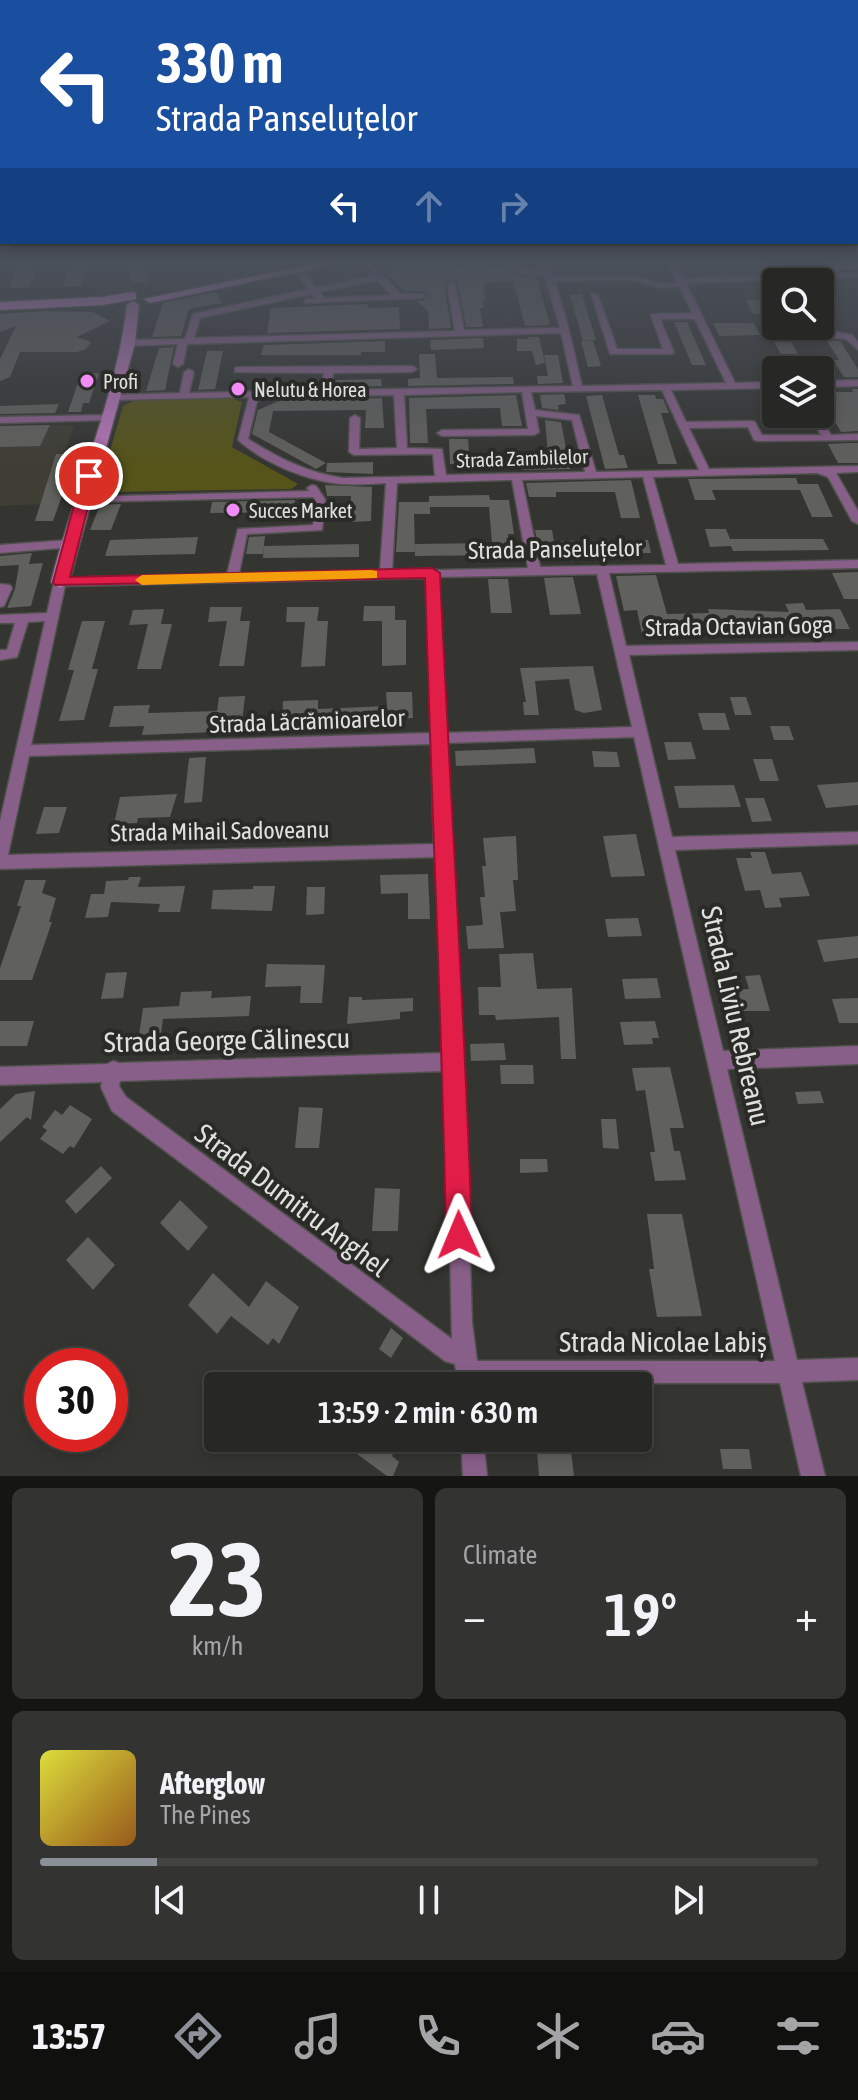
<!DOCTYPE html>
<meta charset="utf-8">
<style>
:root{--surface:#272725;--page:#333332;--text:#f1f3f6;--muted:#a4a5a7;--line:#434442;--accent:#8c9099}
body{margin:0;font-family:"Asap Condensed",sans-serif;background:var(--page);color:var(--text);height:100vh;display:flex;flex-direction:column;font-size:30px;white-space:nowrap}
*{box-sizing:border-box;margin:0}
p{font-size:26px;color:var(--muted)}
.icon{flex:none;width:44px;height:44px;fill:none;stroke:currentColor;stroke-width:2;stroke-linecap:round;stroke-linejoin:round}
.map{position:relative;height:1476px;overflow:hidden}
.panel{display:flex;flex-direction:column;gap:12px;padding:12px;background:#151514;flex:1}
.panel>*{flex:none}
.guide{position:absolute;left:0px;top:0px;width:858px;height:244px;box-shadow:0 4px 12px #0003,0 0 0 2px var(--line);background:#1a4fa0;color:#fff;overflow:hidden}
.tools{position:absolute;left:762px;top:268px;display:grid;gap:16px}
.tools a{display:grid;place-items:center;width:72px;height:72px;border-radius:8px;background:var(--surface);box-shadow:0 4px 12px #0003,0 0 0 2px var(--line);font-size:40px}
.speed{position:absolute;left:24px;top:1348px;display:flex;gap:16px;font-size:40px;font-weight:700;text-align:center}
.speed>*{display:grid;place-content:center;width:104px;height:104px;border-radius:50%;background:var(--surface);box-shadow:0 4px 12px #0003,0 0 0 2px var(--line);line-height:1}
.speed .limit{border:12px solid #d22;background:#fff;color:#111}
.pin{position:absolute;display:grid;place-items:center;width:68px;height:68px;color:#fff;margin:-34px;border:4px solid #fff;border-radius:50%;box-shadow:0 2px 8px #0007}
.me{position:absolute;width:88px;margin:-44px;rotate:359deg;stroke-linejoin:round;filter:drop-shadow(0 0 6px #0008)}
.turn{display:flex;align-items:center;gap:28px;height:168px;padding:0 24px;font-size:36px}
.turn .icon{width:104px;height:104px;stroke-width:2.5}
.turn b{display:block;font-size:56px;line-height:68px}
.lanes{display:flex;align-items:center;height:76px;padding:0 24px;background:#0003;justify-content:center;gap:40px;direction:ltr}
.lanes .off{opacity:.35}
.big{font-size:60px;font-weight:600;line-height:1.1}
.panel .tile{flex:1;display:flex;flex-direction:column;justify-content:center;gap:12px;min-width:0;padding:0 28px;border-radius:12px;background:var(--page)}
.panel .dial{align-items:center;gap:0}
.dial b{font-size:104px;line-height:1}
.song{display:flex;align-items:center;gap:24px}
.cover{width:96px;height:96px;border-radius:12px;background:linear-gradient(135deg,hsl(60 70% 55%),hsl(30 70% 35%))}
.played{height:8px;border-radius:4px;background:linear-gradient(90deg,var(--accent) 15%,var(--line) 15%)}
.keys{display:flex;justify-content:space-around;direction:ltr}
.heat{display:flex;justify-content:space-between;align-items:center;font-size:44px;direction:ltr}
.panel .tiles{flex:1;display:grid;gap:12px;grid-template-columns:1fr 1fr}
.tile:last-child{grid-column:span 2}
.trip{position:absolute;left:204px;top:1372px;width:448px;height:80px;border-radius:8px;background:var(--surface);box-shadow:0 4px 12px #0003,0 0 0 2px var(--line);font-weight:600;line-height:80px;text-align:center}
.tab-bar{display:flex;height:128px;justify-content:space-around;align-items:center;background:#10100f;color:var(--muted)}
.tab-bar .icon{width:56px;height:56px}
.tab-bar .selected{color:var(--accent)}
.tab-bar b{font-size:36px;color:var(--text)}
.map>svg:first-child{display:block}
</style>
<div class="map">
<svg width="858" height="1476" viewBox="0 0 858 1476">
<rect width="100%" height="100%" fill="#343431"/>
<path fill="#3e3e35" d="M75,425L45,504L0,506V426Z"/>
<path fill="#565419" d="M231,398L242,402L232,447L298,484L291,489L110,492L99,488L123,406L135,400Z"/>
<path fill="#60605c" d="M20,263H39L29,287L9,288Z
M71,263H88L81,286L63,287Z
M129,263H145L148,281L131,283Z
M411,263H454L460,269H507L517,276L536,277L550,325L525,326L513,281L484,282L485,300H483L484,308H480L483,327H466L458,282L450,278L444,284L451,328L429,329L428,311L416,301H423L429,295L422,291H405L382,269Z
M216,292L222,303L189,309L181,336L152,337L163,303Z
M582,294L596,340L583,341L570,295Z
M746,300H765L773,314H753Z
M367,304L368,308L399,307L400,329L267,333L271,308Z
M46,311L93,312L110,321L77,337L91,342L86,349L77,352H20L10,377L0,381V359L16,326L0,332V314Z
M674,322H687L706,365H692Z
M713,323H754L760,335L719,336Z
M528,337H539L545,363L536,365L532,351H517V339H529Z
M483,338L484,348L431,350L430,340Z
M385,341V352H361V355H261L264,345Z
M581,341H593L601,366L588,367Z
M827,341H840L858,369V377H844L833,360H839Z
M774,342H791L807,370H790Z
M174,347L165,390L146,391L159,348Z
M207,351H223L215,389L198,390Z
M419,354H435L437,378L513,377L514,384L408,386V379L420,378Z
M544,355H558L563,383L538,384L537,376H548Z
M99,373L89,403H83L81,412H68L81,374Z
M381,379L382,386L334,387L336,380Z
M852,389H858V431L841,432L824,403L837,400L832,392H853Z
M564,394L566,404L558,405L559,410L542,408L540,395Z
M516,395L522,426H502L500,408L426,409L428,443H410L409,398Z
M602,395L619,455H624L628,468L605,469L586,396Z
M638,395H655L656,399H663L669,413H661L677,464H658Z
M382,398L384,428H365L366,410L273,411L269,432L326,463L316,469L252,434L258,410L281,400Z
M59,404L55,413L0,414V406Z
M545,420L561,422L570,469L522,470V465L471,466V455L548,454Z
M50,425L40,446L0,447V426Z
M449,439H468L470,464H450Z
M848,443H858V463H838L828,444Z
M56,454H71L66,468H72L53,521H35Z
M373,462V474L326,472L327,463Z
M796,478L798,484H818L833,517H812L800,490H712L716,500H695L688,479Z
M631,480L640,518H621L615,492H556V497H529L526,483Z
M325,485L372,487L371,521L350,522L351,496H327Z
M489,495L490,500H509L514,534H508L511,555L415,556V544L492,543L489,507H430V514H414L415,552H396L399,502H429V496Z
M295,500L293,512L210,513L212,502Z
M121,504L111,530H90L100,505Z
M705,529H726L730,539H823L829,550L733,551L731,546L710,547Z
M535,530H552L555,548L539,549Z
M265,536L263,554H246L249,537Z
M198,537L195,554L105,556L110,540Z
M648,540L651,553L556,554L554,541Z
M359,544V557L263,558L264,546Z
M32,553L29,564L43,563L31,606L7,608L15,589L19,565L0,566V556Z
M858,572V599H844L832,573Z
M656,575L667,614L709,613L708,609L789,612L785,604L803,603L806,610L840,609L850,629H833L830,621L777,623L779,629H715L714,624L658,625L660,634H642L637,610L624,611L616,576Z
M573,577L581,614L550,615L544,578Z
M488,579H508L512,613H491Z
M364,606H395V620H406V665L382,666V621H363Z
M210,607H242L240,621H250L244,666H219L227,621L208,622Z
M287,607H319L317,621H328L325,666L301,667L305,622H286Z
M164,609L161,624H172L161,669H137L148,624L129,625L133,610Z
M82,621H105L92,669H98L84,720L59,721L74,670H68Z
M593,666L602,710L584,713L575,710L569,679L535,681L539,715H524L523,702H526L520,668Z
M386,692H412L413,718L387,719L388,727L316,730V721L282,722L283,701L318,700V709L387,706Z
M245,696L242,722L216,723L215,732L142,735L144,726L109,727L114,706L150,705L148,713L217,711L219,697Z
M730,697H746L752,715H735Z
M698,713H725L730,730H703Z
M770,726H789L794,740H774Z
M664,742H691L696,759L668,760Z
M534,748L536,763L456,766L455,751Z
M592,751L617,752L620,767H594Z
M206,757L202,802L184,803L189,758Z
M753,759H772L779,781H760Z
M858,782V805L826,808L817,785Z
M734,785L741,807L679,808L674,786Z
M177,794L170,817L138,818L137,823L114,824L120,797Z
M745,798H764L772,821L752,822Z
M44,807H67L59,833L36,834Z
M636,834L645,876L611,877L603,836Z
M516,836L518,880H513L516,911L500,912L504,948L468,949L466,926L483,925L480,897H485L482,866H486L483,838Z
M750,852H765L772,874L801,872L810,896L779,898L782,907L765,908L760,890L745,891L736,858H752Z
M428,874L430,919H408V893L381,894L380,875Z
M129,877H141L138,887L185,886L180,912H158L160,904L111,902L108,917L85,918L91,894H104L106,881L128,880Z
M25,880H46L42,893L56,898L49,922H52L32,980H0V968L21,906H17Z
M253,886H275L272,911L211,909L213,890L253,889Z
M307,887H325L324,914L306,915Z
M638,918L642,936L608,937L605,919Z
M858,936V958L824,962L817,940Z
M533,953L537,989L572,988L576,1059H561L559,1017L496,1020L495,1015H479L478,987H501L499,954Z
M267,964L325,965L322,1003H300L301,986L265,987Z
M127,972L123,998L101,999L106,973Z
M760,975L770,1011H732L727,990L749,989L745,976Z
M657,978L661,998L625,999L622,979Z
M212,991L211,998L251,996L249,1016L163,1019L161,1034L139,1035L143,1008L179,1006L181,992Z
M349,997H362V1000L413,998V1011L400,1012V1019L347,1024Z
M858,998V1023H839L832,999Z
M0,1021H34L27,1046H0Z
M655,1021L659,1038H652L653,1044L624,1045L620,1022Z
M504,1043L506,1060L471,1061L470,1044Z
M500,1065H533L534,1084H501Z
M670,1067L684,1128H670L674,1151H680L686,1180L655,1181L650,1152H655L645,1090L636,1091L632,1068Z
M35,1091L31,1120L27,1117L0,1142V1109L16,1094Z
M820,1091L824,1103L798,1104L795,1092Z
M70,1105L92,1119L74,1148L70,1146L63,1154L40,1139L47,1130L42,1127L55,1110L62,1115Z
M299,1107L323,1108L319,1148H295Z
M601,1119H616L619,1149L603,1148Z
M520,1159H547L548,1172L520,1173Z
M101,1166L112,1178L76,1214L65,1201Z
M375,1188L400,1189L398,1231H372Z
M180,1200L208,1227L188,1251L160,1223Z
M647,1214H682L702,1316L657,1317L649,1269H654Z
M88,1237L115,1265L93,1290L66,1260Z
M213,1273L249,1307L266,1281L299,1307L279,1344L273,1338L268,1345L231,1316L217,1334L188,1305Z
M391,1328L403,1338L391,1358L379,1349Z
M365,1438H401L392,1456L399,1462L393,1476H387L357,1454Z
M720,1449H749L752,1469H723Z
M537,1451H571L574,1476H539Z"/>
<g fill="none" stroke-linecap="round" stroke-linejoin="round">
<defs>
<path id="street" d="M361,263H369L401,294H422L426,296L422,298L305,303V299L316,298L312,294L200,318L194,338L455,331L447,283L451,281L455,283L464,330L560,328L545,275L517,273L506,265L460,266L457,263H512L522,269L543,271L541,263H549L553,277L633,276L658,283H677L668,263H676L684,278L781,275L771,263H779L790,275L858,273V277L686,283L735,383L776,382V388L671,390L686,422L751,421L755,422L762,435H821L809,414H819L831,435L858,434V440L758,441L754,440L748,427L689,428L709,469L858,466V472L836,473L858,511V524L852,521L828,477L817,473L653,477L678,564L858,560V568L609,573L626,646L858,642V650L629,655L672,837L858,832V844L675,850L723,1051L858,1046V1064L727,1069L797,1360L858,1358V1380L802,1382L825,1476H801L780,1383H480V1386H458L455,1364L445,1361L112,1111L101,1087L102,1082L0,1085V1067L107,1064L113,1061L119,1063L445,1053L435,857L0,869V821L45,621L28,622L17,657L0,660V650H7L15,623H0V615L47,613L54,582L60,578L227,574L238,529L313,525L315,499L313,497L83,502L79,501V497L309,491L307,488L312,485L316,486L325,499L322,530L247,534L239,574L380,571L386,483C372,484 357,485 342,484C307,481 264,463 238,440L249,397L113,400L110,399V395L180,393L184,372L189,369L194,372L189,393L322,390L324,373L235,372V368L238,367L412,366L417,369L412,372L333,373L331,390L573,386L561,333L187,344L183,364L178,367L173,364L178,344L129,346L125,343L129,340L185,339L193,314L309,289L294,270L295,268H301L316,288L373,276ZM377,280L392,295L324,298L320,292ZM633,280L658,287H680L692,313L652,314L651,316L663,349H617L598,295L591,293L610,354H672L674,352L660,319H695L726,383L582,386L569,330L555,281ZM662,390L699,470L596,472L579,415L535,410L531,392ZM522,392L528,429L442,430L437,433L442,436L534,435L539,432L536,416L572,420L585,472L446,475L442,449L407,448L404,395ZM394,395L397,448L359,449L360,418L355,415L350,418L349,452L354,455L433,454L435,476L343,478C308,473 278,458 248,439L258,397ZM643,477L666,565L540,567L522,480ZM512,480L528,568L392,571L397,483ZM597,574L632,727L445,733L438,577ZM426,578L431,733L31,745L65,586ZM634,737L775,1361H477L472,1322L464,1062L450,850L445,743ZM431,744L434,844L8,855L29,756ZM446,1071L452,1339L126,1097L119,1086L120,1081Z
M858,263V267L832,270L828,268Z
M837,332L852,335L858,342V350L846,339L837,338L771,339L767,336L771,333Z
M858,380V386L820,387V381Z
M106,415L111,418L109,420L0,423V417Z
M69,540L75,544L73,547L0,553V545Z
M0,584L10,585L12,588L4,606L0,607Z
M461,1438H483L487,1476H463Z"/>
<path id="secondary" d="M133,301L139,305L135,343L69,582L60,588L51,582C74,490 116,399 127,305Z"/>
<path id="primary" d="M318,263H340L150,303L144,299Z
M132,292L136,293V299L102,305L0,310V302L102,297Z"/>
</defs>
<use href="#street" stroke="#50504d" stroke-width="3"/>
<use href="#secondary" stroke="#50504d" stroke-width="3"/>
<use href="#primary" stroke="#50504d" stroke-width="3"/>
<use href="#street" fill="#885f89" fill-rule="evenodd"/>
<use href="#secondary" fill="#b776b9" fill-rule="evenodd"/>
<use href="#primary" fill="#db86dd" fill-rule="evenodd"/>
</g>
<linearGradient id="sky" x2="0" y2="1"><stop stop-color="#1d1d1b"/><stop offset="0.56" stop-color="#4a505a"/><stop offset="1" stop-color="#4a505a" stop-opacity="0"/></linearGradient>
<rect width="858" height="469" fill="url(#sky)"/>
<path fill="#e11d48" stroke="#92132f" stroke-width="2" d="M89,472L96,476L70,577L432,568L440,573C450,794 465,1014 472,1235L468,1245L459,1248L450,1245L446,1235C442,1016 431,797 425,578L55,585L53,582L82,476Z"/>
<path fill="#f59e0b" d="M371,570L377,571V578L142,585L135,580L142,575Z"/>
<g fill="#f18bf5" stroke="#2a2a27" stroke-width="3">
<circle cx="87" cy="381" r="8"/>
<circle cx="238" cy="389" r="8"/>
<circle cx="233" cy="510" r="8"/>
</g>
<g text-anchor="middle" dominant-baseline="central" stroke-width="8" stroke-linejoin="round" paint-order="stroke">
<g font-size="20" fill="#e0e0de" stroke="#2a2a27" text-anchor="start">
<text x="103" y="381">Profi</text>
<text x="254" y="389">Nelutu &amp; Horea</text>
<text x="249" y="510">Succes Market</text>
</g>
<g font-size="20" fill="#e0e0de" stroke="#2a2a27">
<text transform="translate(522 458) rotate(-2)">Strada Zambilelor</text>
</g>
<g font-size="24" fill="#e0e0de" stroke="#2a2a27">
<text transform="translate(555 549) rotate(-1)">Strada Panseluțelor</text>
<text transform="translate(739 626) rotate(-1)">Strada Octavian Goga</text>
<text transform="translate(307 721) rotate(-2)">Strada Lăcrămioarelor</text>
<text transform="translate(220 831) rotate(-1)">Strada Mihail Sadoveanu</text>
</g>
<g font-size="28" fill="#e0e0de" stroke="#2a2a27">
<text transform="translate(736 1016) rotate(77)">Strada Liviu Rebreanu</text>
<text transform="translate(227 1040) rotate(-1)">Strada George Călinescu</text>
<text transform="translate(292 1200) rotate(37)">Strada Dumitru Anghel</text>
<text x="663" y="1342">Strada Nicolae Labiș</text>
</g>
</g>
</svg>
<div class="tools">
<a><svg class="icon" aria-label="search" viewBox="0 0 24 24"><circle cx="10" cy="10" r="6"/><path d="M15 15l6 6"/></svg></a>
<a><svg class="icon" aria-label="layers" viewBox="0 0 24 24"><path d="M12 4l9 5-9 5-9-5zM3 14l9 5 9-5"/></svg></a>
</div>
<div class="speed"><div class="limit">30</div></div>
<div class="pin" style="left:89px;top:476px;background:#d93025"><svg class="icon" aria-label="arrive" viewBox="0 0 24 24"><path d="M6 21V4h12l-3 4 3 4H6"/></svg></div>
<svg class="me" style="left:459px;top:1235px" viewBox="-20 -20 40 40"><path d="M0-17L14 15 0 8-14 15z" fill="#e11d48" stroke="#fff" stroke-width="4"/></svg>
<div class="trip">13:59 · 2 min · 630 m</div>
<div class="guide">
<div class="turn"><svg class="icon" aria-label="left" viewBox="0 0 24 24"><path d="M17 20v-9H6M10 6l-5 5 5 5"/></svg><div><b>330 m</b>Strada Panseluțelor</div></div>
<div class="lanes"><svg class="icon" aria-label="left" viewBox="0 0 24 24"><path d="M17 20v-9H6M10 6l-5 5 5 5"/></svg><svg class="icon off" aria-label="ahead" viewBox="0 0 24 24"><path d="M12 20V5M6 11l6-6 6 6"/></svg><svg class="icon off" aria-label="right" viewBox="0 0 24 24"><path d="M7 20v-9h11M14 6l5 5-5 5"/></svg></div>
</div>
</div>
<section class="panel">
<div class="tiles">
<div class="tile dial"><b>23</b><p>km/h</p></div>
<div class="tile"><p>Climate</p>
<div class="heat"><a>−</a><b class="big">19°</b><a>+</a></div>
</div>
<div class="tile">
<div class="song"><i class="cover"></i><div><b>Afterglow</b><p>The Pines</p></div></div>
<div class="played"></div>
<div class="keys"><svg class="icon" aria-label="previous" viewBox="0 0 24 24"><path d="M18 5L8 12l10 7zM5 5v14"/></svg><svg class="icon" aria-label="pause" viewBox="0 0 24 24"><path d="M8 5v14M16 5v14"/></svg><svg class="icon" aria-label="next" viewBox="0 0 24 24"><path d="M6 5l10 7-10 7zM19 5v14"/></svg></div>
</div>
</div>
</section>
<nav class="tab-bar">
<b>13:57</b>
<svg class="icon selected" aria-label="directions" viewBox="0 0 24 24"><path d="M12 3l9 9-9 9-9-9zM9 14v-3h6M13 9l2 2-2 2"/></svg>
<svg class="icon" aria-label="music" viewBox="0 0 24 24"><path d="M9 18V5l10-2v13"/><circle cx="6" cy="18" r="3"/><circle cx="16" cy="16" r="3"/></svg>
<svg class="icon" aria-label="phone" viewBox="0 0 24 24"><path d="M5 4h4l2 5-3 2q2 4 5 5l2-3 5 2v4C11 20 4 13 5 4z"/></svg>
<svg class="icon" aria-label="climate" viewBox="0 0 24 24"><path d="M12 3v18M4 7l16 10M4 17L20 7"/></svg>
<svg class="icon" aria-label="car" viewBox="0 0 24 24"><path d="M5 17H2v-5l4-1 3-4h7l3 4 3 1v5h-3M9 17h6M6 11h13"/><circle cx="7" cy="17" r="2"/><circle cx="17" cy="17" r="2"/></svg>
<svg class="icon" aria-label="filters" viewBox="0 0 24 24"><path d="M4 7h16M4 17h16"/><circle cx="9" cy="7" r="2"/><circle cx="15" cy="17" r="2"/></svg>
</nav>
